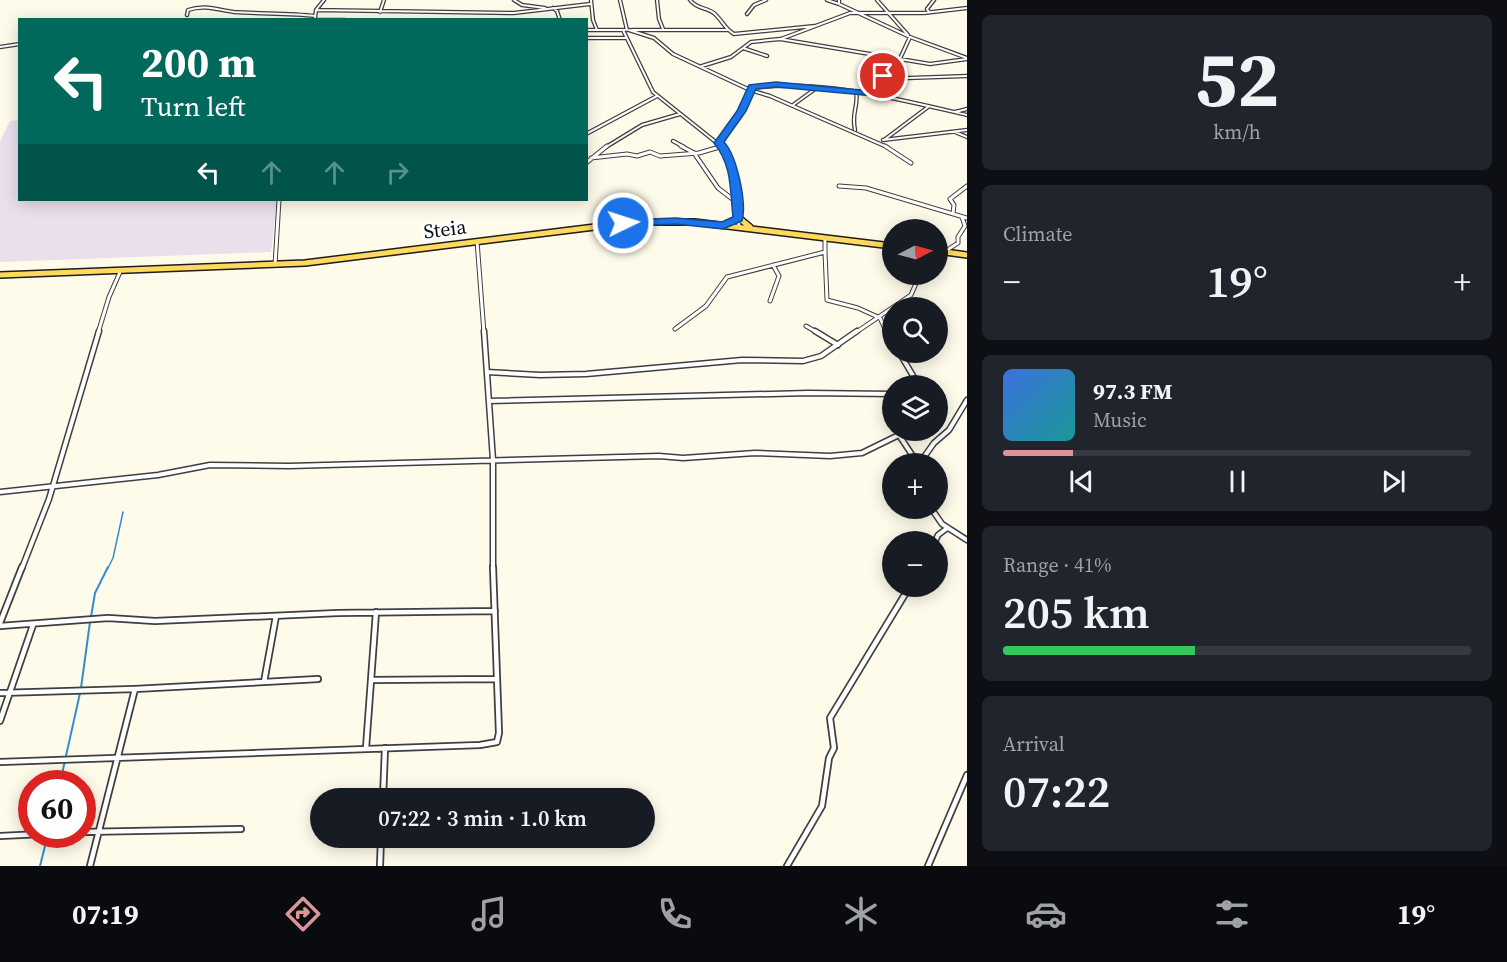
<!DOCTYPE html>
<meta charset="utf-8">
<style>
:root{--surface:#171b24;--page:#20242c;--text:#f1f3f6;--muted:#9ea1a6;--line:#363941;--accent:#db9497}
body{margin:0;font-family:"Source Serif 4",serif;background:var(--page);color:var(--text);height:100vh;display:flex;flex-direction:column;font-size:22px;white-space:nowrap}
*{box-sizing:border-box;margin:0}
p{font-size:20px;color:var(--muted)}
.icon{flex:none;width:33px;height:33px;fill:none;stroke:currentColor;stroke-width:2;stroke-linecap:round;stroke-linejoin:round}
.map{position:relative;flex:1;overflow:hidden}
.side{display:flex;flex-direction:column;gap:15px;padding:15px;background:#0d0f14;width:540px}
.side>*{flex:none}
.guide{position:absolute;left:18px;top:18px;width:570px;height:183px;border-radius:0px;box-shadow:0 3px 15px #0003;background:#00695c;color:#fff;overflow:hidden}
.needle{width:39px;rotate:84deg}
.tools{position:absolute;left:882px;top:219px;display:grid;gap:12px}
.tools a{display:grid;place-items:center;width:66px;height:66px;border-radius:50%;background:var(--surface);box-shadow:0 3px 15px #0003;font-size:30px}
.speed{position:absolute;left:18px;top:770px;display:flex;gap:12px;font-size:30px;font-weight:700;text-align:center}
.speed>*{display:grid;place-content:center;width:78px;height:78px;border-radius:50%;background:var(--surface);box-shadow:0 3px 15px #0003;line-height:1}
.speed .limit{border:9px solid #d22;background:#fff;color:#111}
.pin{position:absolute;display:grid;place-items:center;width:51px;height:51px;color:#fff;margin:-26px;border:3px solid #fff;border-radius:50%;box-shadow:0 2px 6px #0007}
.me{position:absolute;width:66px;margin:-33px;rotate:86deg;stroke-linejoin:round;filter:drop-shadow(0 0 4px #0008)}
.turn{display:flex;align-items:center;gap:21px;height:126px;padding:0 24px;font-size:27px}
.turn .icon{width:78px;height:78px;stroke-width:2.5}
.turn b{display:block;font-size:42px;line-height:51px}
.lanes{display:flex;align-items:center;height:57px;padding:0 24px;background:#0003;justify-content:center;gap:30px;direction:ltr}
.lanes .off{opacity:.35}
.big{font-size:45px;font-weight:600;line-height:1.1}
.side .card{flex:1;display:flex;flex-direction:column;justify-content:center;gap:9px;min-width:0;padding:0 21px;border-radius:9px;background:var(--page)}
.side .dial{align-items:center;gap:0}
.dial b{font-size:78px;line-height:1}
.song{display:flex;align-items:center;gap:18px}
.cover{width:72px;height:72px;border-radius:9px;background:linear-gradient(135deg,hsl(220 70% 55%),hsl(180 70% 35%))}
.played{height:6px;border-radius:3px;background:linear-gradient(90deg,var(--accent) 15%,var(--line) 15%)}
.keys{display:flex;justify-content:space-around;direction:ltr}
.heat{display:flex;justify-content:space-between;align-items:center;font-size:33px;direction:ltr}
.charge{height:9px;border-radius:4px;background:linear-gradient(90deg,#34c759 41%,var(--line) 0)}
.trip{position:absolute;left:310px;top:788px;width:345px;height:60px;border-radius:30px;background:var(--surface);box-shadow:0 3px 15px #0003;font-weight:600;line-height:60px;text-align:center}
.tab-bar{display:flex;height:96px;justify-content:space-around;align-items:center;background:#090b0e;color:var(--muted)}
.tab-bar .icon{width:42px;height:42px}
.tab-bar .current{color:var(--accent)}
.tab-bar b{font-size:27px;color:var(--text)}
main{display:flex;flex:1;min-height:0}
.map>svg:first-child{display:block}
</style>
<main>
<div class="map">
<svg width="967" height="866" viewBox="0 0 967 866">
<rect width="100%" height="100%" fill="#fffbeb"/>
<path fill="#eadfeb" d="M19,120L20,200H277L271,252L0,262V141L10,121Z"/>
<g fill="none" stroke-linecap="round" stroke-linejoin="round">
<path stroke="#328ed2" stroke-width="1.5" d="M108,568L113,558L123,512"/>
<path stroke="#328ed2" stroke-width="2" d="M91,617L95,593L108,567
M81,688L90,622
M60,783L80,693
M40,866L48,834"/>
<defs>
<path id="minor-far3" d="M514,0L522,5L545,8
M591,0L593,20L597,30
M620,0L627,30
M657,0L659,19L663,29
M690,0C697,10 709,7 716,15C723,22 725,29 734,34L815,26
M827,0L839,4
M839,0V4L910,37L967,58
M877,0L908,35
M553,8L557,11L560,20
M316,10L514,13L590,4
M380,12L384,0
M929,12L927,9L934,0
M747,14L754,5L766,0
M187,15L188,10C205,4 218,10 234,12C261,14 288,13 315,16
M315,18L316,10L324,0
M313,20H345
M586,30H625
M623,30L653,92L722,147
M629,30L654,38L673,54L750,90L770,96L887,147
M632,30H727
M586,38H625
M781,39L850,13H924L967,8
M0,47L20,44
M743,48L767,56
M702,66L731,57L751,42L780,39L930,64L967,59
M880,79L967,76
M864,93L897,65L910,37
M793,105L815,89
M955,112L967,109
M855,130C851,112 859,106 856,92
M955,132L967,137
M586,134L657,96
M883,140L967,130
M884,140L928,107
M673,141L684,147
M719,143L742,111L752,88C823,79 898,99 967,115
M606,147L642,125L680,114
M719,147L723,146"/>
<path id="minor-far2" d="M681,146L694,153L718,188L735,201
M720,146C738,160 737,205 739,227
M885,146L911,163
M591,158L627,154L637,156L650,152L660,156L699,153L723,146
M586,163L607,146
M839,186L866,188L967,218
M953,213L954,205L950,199L967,186
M477,241L484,333
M825,252L827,300L858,308L880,318L887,333
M938,256L958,243V237L965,226L962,217
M275,265L279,200
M770,301L779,276L773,265
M806,326L818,333
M675,329L706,306L727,277L825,252V238
M98,333L109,297L120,272
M855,333L911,295L920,274"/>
<path id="minor-far1" d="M484,331L493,460V568
M815,331L838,345
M886,331L892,344
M899,352L919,386
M487,372L540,375L586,374L742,360L803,361L821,356L857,331
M489,401L808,393L892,394
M899,435L918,464
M919,464L934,443L949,430L967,400
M0,492L158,475L210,465L289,466L659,456L683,458L755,453L830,456L862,453L909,430
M931,508L942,524L967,540
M935,542L938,535L946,529
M22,568L49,499L99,331"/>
<path id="minor" d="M0,623L22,567
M0,626L108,618L155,621L338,613L495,611
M372,680L496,679
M264,682L318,679
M0,693L134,689
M0,721L33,625
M366,748L376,612
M0,762L480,745L497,742L499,733L493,567
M383,798L385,748
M82,832L241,829
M0,836L41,834
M90,866L135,689L264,682L276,616
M380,866L381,837
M787,866L822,806L829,758L834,748L830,718L910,586
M928,866L967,775"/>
<path id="primary" d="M726,224L739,218L750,227
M938,251L967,255
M0,275L305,263L635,222H695L892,246"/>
</defs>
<use href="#minor-far3" stroke="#3f3f3f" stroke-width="4.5"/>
<use href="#minor-far2" stroke="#3f3f3f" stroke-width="5"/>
<use href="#minor-far1" stroke="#3f3f3f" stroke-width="7"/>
<use href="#minor" stroke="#3f3f3f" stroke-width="8"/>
<use href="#primary" stroke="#1d1d1d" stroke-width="8"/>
<use href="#minor-far3" stroke="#fff" stroke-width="2"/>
<use href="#minor-far2" stroke="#fff" stroke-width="3"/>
<use href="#minor-far1" stroke="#fff" stroke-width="4"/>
<use href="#minor" stroke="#fff" stroke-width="4.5"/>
<use href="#primary" stroke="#feda5c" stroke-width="5"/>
</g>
<path fill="#1a73e8" stroke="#114b97" stroke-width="1.5" d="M883,73L888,76L886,78L873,85L867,95H864L776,87L756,89L746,111L724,142C737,156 747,203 742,221L723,229L676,224L623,226L618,223L623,220L676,218L722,222L733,217C730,189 732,165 714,143L737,111L749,85L776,82L861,90L867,81Z"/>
<g text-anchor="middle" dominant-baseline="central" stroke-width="6" stroke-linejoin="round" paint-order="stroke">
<g font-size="20" fill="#0c0c0c" stroke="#fff">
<text transform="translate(445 229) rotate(-7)">Steia</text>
</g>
</g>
</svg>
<div class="tools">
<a><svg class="needle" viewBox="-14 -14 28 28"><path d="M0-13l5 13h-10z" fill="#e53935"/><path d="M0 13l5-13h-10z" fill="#9ea1a6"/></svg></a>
<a><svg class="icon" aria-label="search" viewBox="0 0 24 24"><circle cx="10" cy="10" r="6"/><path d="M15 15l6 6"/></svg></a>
<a><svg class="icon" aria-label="layers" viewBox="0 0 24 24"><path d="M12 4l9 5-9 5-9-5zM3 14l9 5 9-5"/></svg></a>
<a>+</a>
<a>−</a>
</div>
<div class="speed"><div class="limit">60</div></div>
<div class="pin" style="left:883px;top:76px;background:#d93025"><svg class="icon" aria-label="arrive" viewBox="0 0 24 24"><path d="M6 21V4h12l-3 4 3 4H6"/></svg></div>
<svg class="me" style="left:623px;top:223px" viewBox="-20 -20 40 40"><circle r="17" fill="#1a73e8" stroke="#fff" stroke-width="3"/><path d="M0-11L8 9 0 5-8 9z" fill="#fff"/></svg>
<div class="trip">07:22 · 3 min · 1.0 km</div>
<div class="guide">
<div class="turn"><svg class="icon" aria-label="left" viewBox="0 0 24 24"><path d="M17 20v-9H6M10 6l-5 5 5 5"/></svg><div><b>200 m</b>Turn left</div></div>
<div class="lanes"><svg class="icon" aria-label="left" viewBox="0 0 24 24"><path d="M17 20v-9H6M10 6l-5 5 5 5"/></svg><svg class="icon off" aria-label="ahead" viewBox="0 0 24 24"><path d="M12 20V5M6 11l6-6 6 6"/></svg><svg class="icon off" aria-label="ahead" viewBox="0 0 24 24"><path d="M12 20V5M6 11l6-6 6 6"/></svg><svg class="icon off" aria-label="right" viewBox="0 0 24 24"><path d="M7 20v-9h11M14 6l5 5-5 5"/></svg></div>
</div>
</div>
<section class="side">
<div class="card dial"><b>52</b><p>km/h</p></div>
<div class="card"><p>Climate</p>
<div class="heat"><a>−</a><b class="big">19°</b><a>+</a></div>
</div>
<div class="card">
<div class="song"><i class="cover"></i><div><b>97.3 FM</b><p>Music</p></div></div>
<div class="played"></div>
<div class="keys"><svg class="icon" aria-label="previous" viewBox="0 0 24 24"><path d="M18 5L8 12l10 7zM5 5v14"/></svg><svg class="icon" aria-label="pause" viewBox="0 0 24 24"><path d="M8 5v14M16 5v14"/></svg><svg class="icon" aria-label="next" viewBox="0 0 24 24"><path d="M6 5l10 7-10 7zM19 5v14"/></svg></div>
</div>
<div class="card"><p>Range · 41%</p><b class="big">205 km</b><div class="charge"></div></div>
<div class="card"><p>Arrival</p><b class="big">07:22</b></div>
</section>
</main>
<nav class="tab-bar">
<b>07:19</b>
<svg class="icon current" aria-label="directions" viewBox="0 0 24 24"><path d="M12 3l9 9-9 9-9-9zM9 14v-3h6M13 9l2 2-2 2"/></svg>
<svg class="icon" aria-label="music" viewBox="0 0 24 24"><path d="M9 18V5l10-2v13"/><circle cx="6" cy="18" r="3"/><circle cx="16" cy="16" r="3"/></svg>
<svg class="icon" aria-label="phone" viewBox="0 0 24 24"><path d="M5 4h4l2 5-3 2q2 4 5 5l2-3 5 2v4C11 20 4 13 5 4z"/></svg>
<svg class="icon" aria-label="climate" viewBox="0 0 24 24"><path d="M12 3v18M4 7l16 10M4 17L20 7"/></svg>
<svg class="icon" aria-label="car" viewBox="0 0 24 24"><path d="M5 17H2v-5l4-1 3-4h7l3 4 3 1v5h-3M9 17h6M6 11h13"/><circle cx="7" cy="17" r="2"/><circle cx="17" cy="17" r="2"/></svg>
<svg class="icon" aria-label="filters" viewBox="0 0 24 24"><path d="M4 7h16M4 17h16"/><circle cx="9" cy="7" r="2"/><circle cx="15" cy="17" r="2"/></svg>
<b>19°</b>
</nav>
